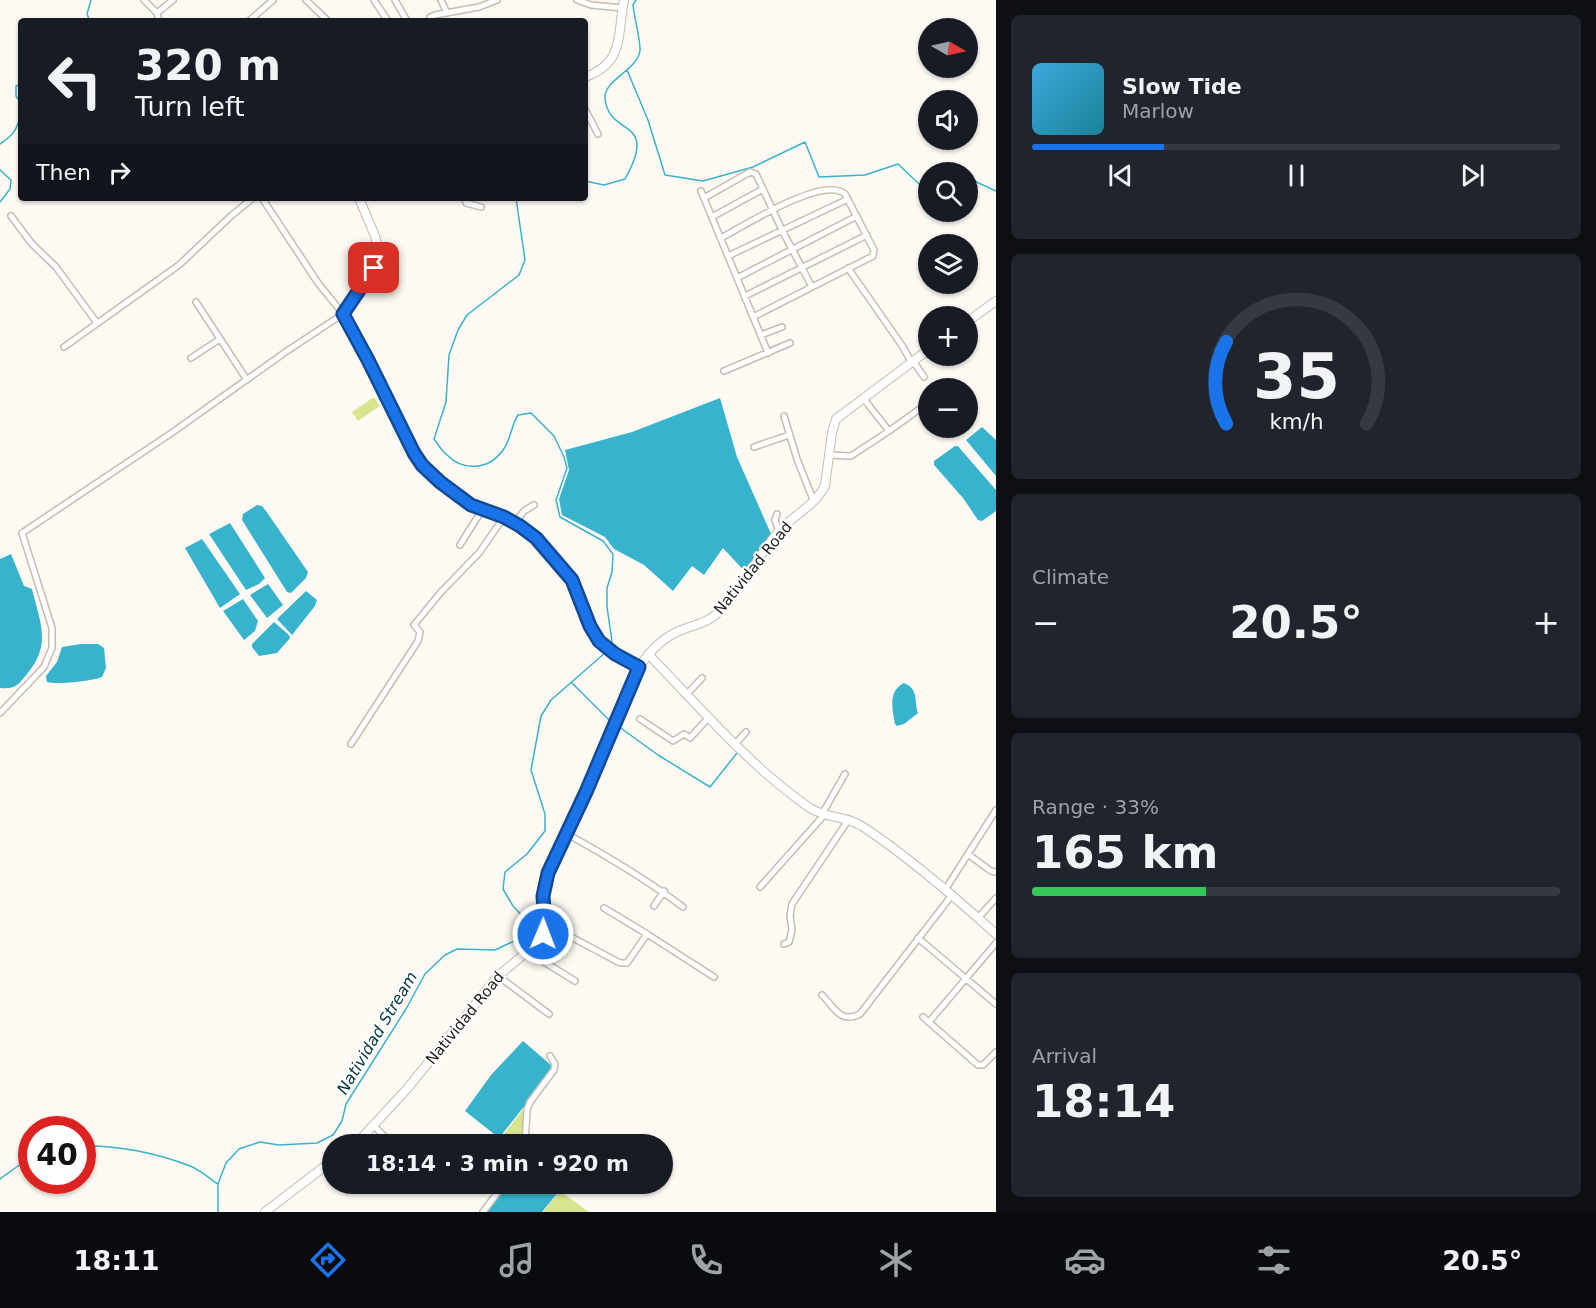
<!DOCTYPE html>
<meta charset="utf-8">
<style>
:root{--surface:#171b24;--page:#20242c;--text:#f1f3f6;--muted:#9ea1a6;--line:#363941;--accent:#1a73e8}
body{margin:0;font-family:"DejaVu Sans",sans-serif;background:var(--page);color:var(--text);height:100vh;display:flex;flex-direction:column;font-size:22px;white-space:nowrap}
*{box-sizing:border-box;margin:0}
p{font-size:20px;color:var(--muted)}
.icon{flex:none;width:33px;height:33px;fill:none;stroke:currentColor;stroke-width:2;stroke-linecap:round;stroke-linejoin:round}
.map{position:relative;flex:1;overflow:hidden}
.side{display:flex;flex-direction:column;gap:15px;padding:15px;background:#0d0f14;width:600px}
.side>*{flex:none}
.hud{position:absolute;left:18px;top:18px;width:570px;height:183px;border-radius:6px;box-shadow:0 2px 4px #0004;background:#171b24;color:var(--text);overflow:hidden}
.needle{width:39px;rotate:99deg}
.controls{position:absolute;left:918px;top:18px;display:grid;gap:12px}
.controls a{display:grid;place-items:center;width:60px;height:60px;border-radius:50%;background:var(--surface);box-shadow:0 2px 4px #0004;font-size:30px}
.speed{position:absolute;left:18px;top:1116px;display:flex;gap:12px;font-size:30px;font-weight:700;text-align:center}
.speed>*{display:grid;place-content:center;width:78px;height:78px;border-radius:50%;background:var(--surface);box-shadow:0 2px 4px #0004;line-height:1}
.speed .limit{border:9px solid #d22;background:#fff;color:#111}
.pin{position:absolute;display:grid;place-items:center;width:51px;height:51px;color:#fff;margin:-26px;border-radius:12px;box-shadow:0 3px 9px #0006}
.me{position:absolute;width:66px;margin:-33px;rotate:1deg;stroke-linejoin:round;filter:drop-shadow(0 0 4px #0008)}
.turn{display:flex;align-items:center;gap:21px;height:126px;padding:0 18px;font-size:27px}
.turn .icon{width:78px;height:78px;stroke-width:2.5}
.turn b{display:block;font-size:42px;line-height:51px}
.then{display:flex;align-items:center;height:57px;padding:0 18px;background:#0003;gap:12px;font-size:22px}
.big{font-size:45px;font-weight:800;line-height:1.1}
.side .card{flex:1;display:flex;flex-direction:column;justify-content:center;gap:9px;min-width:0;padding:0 21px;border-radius:9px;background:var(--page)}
.side .dial{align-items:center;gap:0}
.dial svg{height:156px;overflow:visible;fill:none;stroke:var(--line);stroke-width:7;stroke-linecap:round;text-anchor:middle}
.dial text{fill:var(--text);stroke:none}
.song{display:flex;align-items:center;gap:18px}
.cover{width:72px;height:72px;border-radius:9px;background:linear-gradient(135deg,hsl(200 70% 55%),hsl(190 70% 35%))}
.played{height:6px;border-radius:3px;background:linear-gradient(90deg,var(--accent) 25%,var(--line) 25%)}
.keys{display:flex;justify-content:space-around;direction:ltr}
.heat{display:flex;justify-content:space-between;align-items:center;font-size:33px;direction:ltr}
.charge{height:9px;border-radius:4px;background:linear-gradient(90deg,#34c759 33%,var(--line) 0)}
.trip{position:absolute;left:322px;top:1134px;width:351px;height:60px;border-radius:30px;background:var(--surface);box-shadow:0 2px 4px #0004;font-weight:800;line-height:60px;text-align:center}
.tabs{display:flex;height:96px;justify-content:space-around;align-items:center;background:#090b0e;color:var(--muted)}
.tabs .icon{width:42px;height:42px}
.tabs .current{color:var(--accent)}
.tabs b{font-size:27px;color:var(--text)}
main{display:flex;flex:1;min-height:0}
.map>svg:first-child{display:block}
</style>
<main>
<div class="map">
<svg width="996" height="1212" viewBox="0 0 996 1212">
<rect width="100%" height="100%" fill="#fefaf3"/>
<path fill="#d9e48f" d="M374,397L380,406L358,421L352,412Z
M524,1108L526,1110L523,1144H508L500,1139Z
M560,1191L589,1212H543Z"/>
<path fill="#38b3cd" d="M720,398L737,457L772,536L748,575L723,548L704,575L692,566L673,591L644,565L614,549L605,537L562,515L559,499L569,470L565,450L632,432Z
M982,427L996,440V476L966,440Z
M955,446H958L963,452L996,490V511L982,521L978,520L963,498L934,465V461Z
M257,505L262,506L266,511L308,572L306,578L291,593L287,592L242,520L243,514Z
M230,523L265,578L259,584L246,590L209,534Z
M202,539L240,594L220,608L185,548Z
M11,554L24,586L32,589C40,623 52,644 27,674C17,686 16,689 0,688V559Z
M268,584L283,605L267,618L250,595Z
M306,591L317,600L315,606L292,635L277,619Z
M243,599L258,621L255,631L244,640L223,611Z
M274,622L289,635L290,638L277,653L259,656L252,647V644Z
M81,644H98L104,648L106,668L102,677C92,681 57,685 47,682L46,676L57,662L62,647Z
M904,683C919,689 914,701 918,713L904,724L897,726L895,724C892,708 888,691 904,683Z
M523,1041L551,1065L549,1075L499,1138L465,1111L491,1075Z
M507,1184H556L561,1189L542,1212H487Z"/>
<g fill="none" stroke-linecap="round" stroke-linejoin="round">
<path stroke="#38b3cd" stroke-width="1.5" d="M90,21L87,14L91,0
M627,70L648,120L665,175L703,181L753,167L805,142L819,177L865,175L898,164L919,184L928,186
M21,84L16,86V96L21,103
M0,144C14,135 18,128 21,112
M0,170L11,180L10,189L0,202
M951,172H954
M968,178L996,191
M585,181L604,185L625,179C660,116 608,138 605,98C604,80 637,70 640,51C641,42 634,16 633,5L636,0
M516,198L525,260L519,275L467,315L458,330L449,355L446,402L434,439C438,444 441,450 446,454C463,472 489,470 503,450C511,440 511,425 518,415L531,413L554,436L564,457L567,468L556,500L560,517L603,541L613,554L612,572L607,588V607L612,641L610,645
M572,683L611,722
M618,726L658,755L710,787L737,753
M82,1146C117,1145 157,1153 190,1166C200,1170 209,1178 218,1184
M0,1179L25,1161L32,1160
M218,1212V1184L226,1163L239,1149L260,1142L279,1145L317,1143L333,1135L342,1121L346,1104L406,1009L425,974L445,955L457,949L495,950L529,934L526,920L513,906L503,889L505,872L527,854L545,831V814L531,770L541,716L551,700L606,652"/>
<defs>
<path id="street" d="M144,0L157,13L159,21
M306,0L328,21
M374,0L388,21
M395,0L407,21
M441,0L447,13
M577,0L591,5L623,8
M157,13L173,0
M249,21L273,0
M429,21L430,17L435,15L479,7L497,0
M585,109L598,134
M701,191L768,353
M465,198L466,203L481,207
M704,198L750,172L756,174L782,230L812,287
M11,216L32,244L56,267L97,323
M712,217L763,189
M721,238C744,226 823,175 845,194L874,250L873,256L753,317
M728,256L848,199
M848,268L903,347L911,362
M737,278L857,216
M745,296L867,235
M196,302L247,380
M761,335L782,327
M64,347L179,265L232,215L253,198
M191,358L220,339
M913,361L924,377
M724,371L790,343
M863,398L889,431L928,403
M784,416L797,459L814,502
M754,447L789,435
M829,455L851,456L889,431
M777,514L775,520L779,531
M515,523L524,511L534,505
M460,545L482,510
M687,694L702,678
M0,713L44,667L52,648V628L22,533L173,432L287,351L343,314L318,283L262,198
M640,719L673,741L684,734L690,738L709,717
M351,744L418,641L420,632L414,625L441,592L479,553L504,517
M735,744L746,732
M822,814L845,774
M567,834C607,856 646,879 683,907
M969,855L991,871L996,872
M760,887L825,814
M945,890L996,810
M654,906L664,891
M978,918L996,898
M545,923L620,963H627L647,934L604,908
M647,934L714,977
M918,938L996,1004
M784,944L789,942L792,930L790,916L792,904L849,819
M528,952L575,981
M498,976L549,1014
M822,995C835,1008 840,1024 860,1014L952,895
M923,1017L978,1065H983L996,1052
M929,1022L996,943
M374,1126L392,1144
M525,1144L527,1110L530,1102L554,1070L555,1064L550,1056
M483,1212L504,1184"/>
<path id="secondary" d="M585,77C625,63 617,35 624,0
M359,198L375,236L380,257L343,314L368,360L414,453L422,465L440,482L471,505L504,517L520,526L536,538L572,580L590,626L599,641L615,654L639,667
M968,321L996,301
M648,654C700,707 749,766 810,808C827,819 846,815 865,828C911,859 955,897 996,934
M356,1144L407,1089L498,976L540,941L545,923L543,896L548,873L586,792L639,667C651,650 664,636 684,629C694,625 706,623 714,616C742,592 756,558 779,531C794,515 814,506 825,486L832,433L836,419L928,350
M265,1212L333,1160"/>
</defs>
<use href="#street" stroke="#c4bdb2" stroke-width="8"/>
<use href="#secondary" stroke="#c4bdb2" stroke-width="10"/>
<use href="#street" stroke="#fff" stroke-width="5"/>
<use href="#secondary" stroke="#fff" stroke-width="8"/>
</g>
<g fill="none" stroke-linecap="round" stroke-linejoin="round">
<defs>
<path id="route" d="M374,268L343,314L368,360L414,453L422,465L440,482L471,505L504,517L520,526L536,538L572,580L590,626L599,641L615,654L639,667L586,792L548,873L543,896L545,923L543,934"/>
</defs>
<use href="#route" stroke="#114b97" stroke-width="15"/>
<use href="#route" stroke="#1a73e8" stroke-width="10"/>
</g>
<g text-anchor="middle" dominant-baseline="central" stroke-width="4.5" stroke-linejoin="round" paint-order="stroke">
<g font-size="15" fill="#1e1c18" stroke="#fff">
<text transform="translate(753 568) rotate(-51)">Natividad Road</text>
<text transform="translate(465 1018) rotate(-51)">Natividad Road</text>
</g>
<g font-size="16" font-style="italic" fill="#003741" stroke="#fff">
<text transform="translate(377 1033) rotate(-59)">Natividad Stream</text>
</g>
</g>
</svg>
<div class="controls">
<a><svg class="needle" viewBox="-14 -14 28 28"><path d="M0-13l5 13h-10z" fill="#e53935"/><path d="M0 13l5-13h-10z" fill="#9ea1a6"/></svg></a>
<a><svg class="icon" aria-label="sound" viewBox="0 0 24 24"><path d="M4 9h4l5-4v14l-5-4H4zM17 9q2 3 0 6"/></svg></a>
<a><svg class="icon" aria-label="search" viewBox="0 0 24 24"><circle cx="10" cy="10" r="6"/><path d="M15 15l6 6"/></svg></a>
<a><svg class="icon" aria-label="layers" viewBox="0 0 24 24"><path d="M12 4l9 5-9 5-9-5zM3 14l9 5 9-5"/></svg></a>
<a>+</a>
<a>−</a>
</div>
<div class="speed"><div class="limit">40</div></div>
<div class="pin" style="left:374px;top:268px;background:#d93025"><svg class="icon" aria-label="arrive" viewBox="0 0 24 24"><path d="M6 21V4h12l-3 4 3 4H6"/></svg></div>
<svg class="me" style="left:543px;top:934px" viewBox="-20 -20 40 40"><circle r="17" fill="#1a73e8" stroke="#fff" stroke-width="3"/><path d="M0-11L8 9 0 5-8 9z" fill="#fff"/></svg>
<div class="trip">18:14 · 3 min · 920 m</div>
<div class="hud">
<div class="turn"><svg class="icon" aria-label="left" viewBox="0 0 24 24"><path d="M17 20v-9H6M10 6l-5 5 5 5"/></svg><div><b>320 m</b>Turn left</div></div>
<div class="then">Then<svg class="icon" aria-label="right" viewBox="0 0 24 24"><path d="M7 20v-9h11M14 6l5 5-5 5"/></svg></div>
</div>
</div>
<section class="side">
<div class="card">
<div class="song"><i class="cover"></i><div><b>Slow Tide</b><p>Marlow</p></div></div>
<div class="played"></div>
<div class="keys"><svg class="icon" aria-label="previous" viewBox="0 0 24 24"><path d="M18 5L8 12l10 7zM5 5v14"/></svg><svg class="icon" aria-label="pause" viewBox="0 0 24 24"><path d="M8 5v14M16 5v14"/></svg><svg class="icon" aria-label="next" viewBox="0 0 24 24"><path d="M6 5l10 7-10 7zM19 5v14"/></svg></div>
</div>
<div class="card dial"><svg viewBox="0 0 100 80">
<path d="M14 69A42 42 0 1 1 86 69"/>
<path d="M14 69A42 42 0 0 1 14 27" stroke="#1a73e8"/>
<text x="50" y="56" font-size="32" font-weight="700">35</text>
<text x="50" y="72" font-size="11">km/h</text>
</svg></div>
<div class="card"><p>Climate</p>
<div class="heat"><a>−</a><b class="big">20.5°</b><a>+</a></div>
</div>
<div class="card"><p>Range · 33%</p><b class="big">165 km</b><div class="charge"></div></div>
<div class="card"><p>Arrival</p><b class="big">18:14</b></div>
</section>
</main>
<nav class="tabs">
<b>18:11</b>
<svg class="icon current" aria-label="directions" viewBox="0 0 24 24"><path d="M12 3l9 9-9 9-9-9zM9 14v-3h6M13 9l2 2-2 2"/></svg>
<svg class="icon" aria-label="music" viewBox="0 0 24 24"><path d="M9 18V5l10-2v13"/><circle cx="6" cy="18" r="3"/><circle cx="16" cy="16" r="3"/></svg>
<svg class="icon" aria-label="phone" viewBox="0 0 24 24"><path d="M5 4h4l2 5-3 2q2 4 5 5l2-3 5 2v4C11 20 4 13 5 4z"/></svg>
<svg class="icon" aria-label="climate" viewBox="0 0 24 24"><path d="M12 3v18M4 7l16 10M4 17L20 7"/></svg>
<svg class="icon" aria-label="car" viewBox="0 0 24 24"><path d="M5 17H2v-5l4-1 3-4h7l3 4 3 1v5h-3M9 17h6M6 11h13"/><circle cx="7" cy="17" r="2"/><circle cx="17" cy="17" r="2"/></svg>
<svg class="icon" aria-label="filters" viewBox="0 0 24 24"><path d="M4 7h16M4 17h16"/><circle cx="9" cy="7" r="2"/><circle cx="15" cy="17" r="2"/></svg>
<b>20.5°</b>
</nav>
